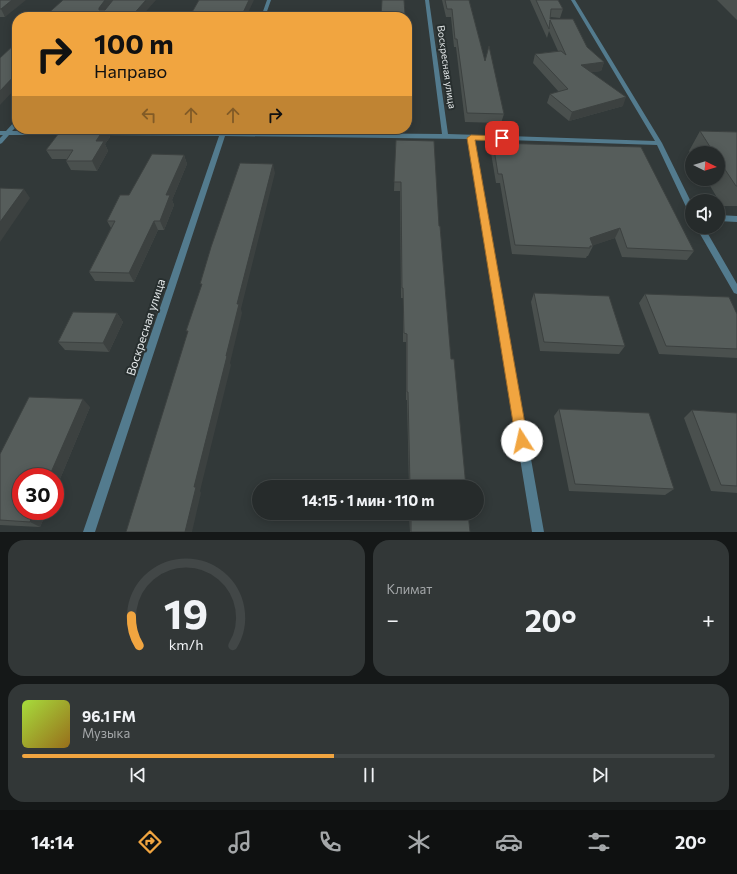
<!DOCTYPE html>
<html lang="ru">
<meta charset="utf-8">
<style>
:root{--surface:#262b2b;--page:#323737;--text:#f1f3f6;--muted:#a4a7a9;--line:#424747;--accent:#f1a540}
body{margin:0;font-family:Commissioner,sans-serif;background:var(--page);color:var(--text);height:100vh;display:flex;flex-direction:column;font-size:15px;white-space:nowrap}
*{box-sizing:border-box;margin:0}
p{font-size:13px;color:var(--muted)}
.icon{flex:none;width:22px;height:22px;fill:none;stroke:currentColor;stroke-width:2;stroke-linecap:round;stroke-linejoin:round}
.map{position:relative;height:532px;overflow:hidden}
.details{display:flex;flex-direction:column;gap:8px;padding:8px;background:#151818;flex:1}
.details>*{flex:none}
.hud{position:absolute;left:12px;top:12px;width:400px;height:122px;border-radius:16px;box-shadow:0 2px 10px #0003,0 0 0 1px var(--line);background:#f1a540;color:#111;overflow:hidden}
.needle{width:26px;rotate:95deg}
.controls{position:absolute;left:685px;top:146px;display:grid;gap:8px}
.controls a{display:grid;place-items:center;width:40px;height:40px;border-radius:50%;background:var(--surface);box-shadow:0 2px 10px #0003,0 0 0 1px var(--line);font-size:20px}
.speed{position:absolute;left:12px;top:468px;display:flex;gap:8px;font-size:20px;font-weight:700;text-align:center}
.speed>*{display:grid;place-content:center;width:52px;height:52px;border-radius:50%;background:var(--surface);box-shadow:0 2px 10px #0003,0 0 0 1px var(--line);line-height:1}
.speed .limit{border:6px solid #d22;background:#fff;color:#111}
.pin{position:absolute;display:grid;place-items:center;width:34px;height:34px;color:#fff;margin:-17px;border-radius:8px;box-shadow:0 2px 6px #0006}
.me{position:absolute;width:44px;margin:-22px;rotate:350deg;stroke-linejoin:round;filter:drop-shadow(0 0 3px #0008)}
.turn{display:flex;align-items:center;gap:14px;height:84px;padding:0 16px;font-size:18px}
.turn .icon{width:52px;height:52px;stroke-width:2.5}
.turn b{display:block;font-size:28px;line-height:34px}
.lanes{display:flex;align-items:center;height:38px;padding:0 16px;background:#0003;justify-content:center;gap:20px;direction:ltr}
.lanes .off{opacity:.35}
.big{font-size:30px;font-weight:700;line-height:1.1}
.details .card{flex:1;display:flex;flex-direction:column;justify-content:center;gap:6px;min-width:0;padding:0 14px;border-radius:16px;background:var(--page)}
.details .dial{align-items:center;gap:0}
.dial svg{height:104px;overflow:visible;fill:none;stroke:var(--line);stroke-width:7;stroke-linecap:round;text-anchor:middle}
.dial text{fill:var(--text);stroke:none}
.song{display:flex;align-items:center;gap:12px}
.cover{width:48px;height:48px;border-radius:6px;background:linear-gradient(135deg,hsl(80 70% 55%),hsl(40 70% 35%))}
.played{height:4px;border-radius:2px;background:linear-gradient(90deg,var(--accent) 45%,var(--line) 45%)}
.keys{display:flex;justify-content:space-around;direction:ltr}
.heat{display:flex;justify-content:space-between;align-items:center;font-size:22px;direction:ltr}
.details .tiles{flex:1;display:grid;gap:8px;grid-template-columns:1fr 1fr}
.card:last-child{grid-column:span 2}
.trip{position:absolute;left:252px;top:480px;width:232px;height:40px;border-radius:20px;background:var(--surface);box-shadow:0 2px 10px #0003,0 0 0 1px var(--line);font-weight:700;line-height:40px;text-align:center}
.dock{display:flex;height:64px;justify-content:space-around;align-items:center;background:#0f1111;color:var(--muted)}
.dock .icon{width:28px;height:28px}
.dock .on{color:var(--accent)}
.dock b{font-size:18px;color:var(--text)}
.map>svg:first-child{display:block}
</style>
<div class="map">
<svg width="737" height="532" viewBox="0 0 737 532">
<rect width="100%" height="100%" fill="#323939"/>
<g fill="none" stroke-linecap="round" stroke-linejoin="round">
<path fill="#537b8e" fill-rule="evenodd" d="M718,215L737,216V222L718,221Z"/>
<path fill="#537b8e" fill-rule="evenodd" d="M267,0H271L265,17H261Z
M425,0H429L448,134L655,141L571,0H575L662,143L692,204V213L688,211L657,145L474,139L544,532H532L468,139L225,136L95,532H83L219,136L98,135L95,133L98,131L220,132L222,129H226V132L442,134Z
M17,120V126L12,131H69L72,133L69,135H9L2,143L0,144V138L3,135H0V131H6L15,121Z
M696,227H704L737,284V294L734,293Z"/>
</g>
<path fill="#4a504e" d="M0,0L5,17H0Z
M199,0L246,17H191V14Z
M404,0V17H381Z
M442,0H469L485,61L504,114L501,123L465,122L456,47H454L451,17H446Z
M530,0H558L563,9L560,18L550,17V19L587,47L604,62L601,71L591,72L623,106L569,121L547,103L550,94L559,92L533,63L535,54L558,51L549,31L547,38Z
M717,0H737V20Z
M62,129H115L114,130H107L110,137L105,144L108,151L97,171L71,170L66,161L67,159H52L46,150Z
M700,131L737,132V206H722L706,179H718V153H692V156L689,151Z
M396,140L439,226L451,359L466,487H409L407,400H406V342H403V298H401L400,191H394Z
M493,143L694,251L687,260L622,257L615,238L593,245V246L588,256H587L586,258L512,254L500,183H496L491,153Z
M184,155L187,164L172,200L174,205L164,230H158L134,282L95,281L89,272L111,228L107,221L129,195Z
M534,293L625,346L619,354L540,351L531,302Z
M645,294L737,314V358L659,354L639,303Z
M117,313L123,322L109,352L65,350L58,342Z
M90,407L55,491V477L21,511H47L40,527L0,525V454Z
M559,409L674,489L665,495L569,491L554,416Z
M692,410L737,413V493L711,491L684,418Z
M409,513H468L470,532H410Z"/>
<path fill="#3c4140" d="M12,0H26L5,17L1,9Z
M105,0H115L102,16L99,10V8Z
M146,0H156L141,17H131Z
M249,0H254L246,17H241Z
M604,62L601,71L578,74L581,65Z
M17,73V87L0,105V91Z
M626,97L623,106L569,121L572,112Z
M104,129H106L110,137L105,144L108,151L97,171L92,161L96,141Z
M184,155L187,164L172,200L174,205L164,230L160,221L166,195Z
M273,164L275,173L241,309L242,313L230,363L231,365L200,491L201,493L192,532H185L194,487L226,356L237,304Z
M24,189L30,198L0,242V222Z
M154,221L158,230L134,282L129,273Z
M620,228L615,238L586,248L590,238Z
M117,313L123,322L109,352L103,343Z
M83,399L90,407L55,491V477H49Z
M34,511H47L40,527L30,522Z"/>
<path fill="#565d5b" stroke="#3c4140" d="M0,0H12L1,9H0Z
M63,0H105L99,8V10H105L113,0H146L131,17H77L74,15L72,17H44Z
M199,0H249L241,17H218L220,14H191Z
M382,0H404L405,14H401V17H381Z
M445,0H469L485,61L489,46L504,114L467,113L457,39H455L452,9H447Z
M536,0H558L563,9H551L550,19H573L587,47L604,62L581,65L626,97L572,112L550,94L568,89L535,54L561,51L566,55L550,20L549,29Z
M17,42V73L0,91V58Z
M62,129H104L96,141H104L92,161H66L73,150H46Z
M700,131L737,132V186H736L718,159V153H714Z
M396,140L434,141L439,226H440L451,359H454L466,487H410L408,392H407V334L404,333L403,288H402L401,182H394Z
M493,143L641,147L694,251L627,248L620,228L590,238L593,246H590V248L515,245L502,174H498Z
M152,154L184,155L166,195H170L160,221H154L129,273L89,272L115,221H107L120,195H129Z
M240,163L273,164L237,304H239L226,356H227L194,487H196L185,532H126L188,331H186L202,284H200L211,247Z
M0,188L24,189L0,222Z
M534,293L609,296L625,346L544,342Z
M645,294L729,297L737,314V349L666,346Z
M73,312L117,313L103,343L58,342Z
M29,397L83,399L49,477H21V511H34L30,522L0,520V454Z
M559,409L649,413L674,489L575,484Z
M692,410L737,413V486L721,485Z
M411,513H468L470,532H411Z"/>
<path fill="#f1a540" stroke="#9d6b2a" d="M471,135L502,136L506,138L502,141L475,140L528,441L526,445L522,447L518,445L516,441L467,138Z"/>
<g text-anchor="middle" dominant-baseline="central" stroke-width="4" stroke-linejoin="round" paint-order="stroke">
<g font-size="10" fill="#e3e7e8" stroke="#282f2f">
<text transform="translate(447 67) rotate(82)">Воскресная улица</text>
</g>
<g font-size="12" fill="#e3e7e8" stroke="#282f2f">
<text transform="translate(145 327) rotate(-72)">Воскресная улица</text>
</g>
</g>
</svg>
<div class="controls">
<a><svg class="needle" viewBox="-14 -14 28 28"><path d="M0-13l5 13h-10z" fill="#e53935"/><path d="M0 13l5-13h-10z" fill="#a4a7a9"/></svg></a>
<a><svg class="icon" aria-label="sound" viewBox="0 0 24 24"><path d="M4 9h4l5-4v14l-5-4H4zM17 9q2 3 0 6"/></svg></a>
</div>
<div class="speed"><div class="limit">30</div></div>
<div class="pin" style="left:502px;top:138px;background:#d93025"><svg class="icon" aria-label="arrive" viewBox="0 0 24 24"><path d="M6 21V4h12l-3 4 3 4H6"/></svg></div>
<svg class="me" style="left:522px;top:441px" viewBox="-20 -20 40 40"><circle r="19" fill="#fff"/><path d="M0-13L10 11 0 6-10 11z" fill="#f1a540"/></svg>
<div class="trip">14:15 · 1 мин · 110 m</div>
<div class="hud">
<div class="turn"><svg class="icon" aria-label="right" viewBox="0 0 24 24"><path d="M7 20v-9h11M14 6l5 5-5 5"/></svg><div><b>100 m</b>Направо</div></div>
<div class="lanes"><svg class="icon off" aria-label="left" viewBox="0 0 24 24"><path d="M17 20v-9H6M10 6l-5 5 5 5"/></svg><svg class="icon off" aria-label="ahead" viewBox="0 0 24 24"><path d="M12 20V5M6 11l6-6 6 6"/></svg><svg class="icon off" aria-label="ahead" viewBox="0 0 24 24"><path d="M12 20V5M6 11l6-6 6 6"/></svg><svg class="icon" aria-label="right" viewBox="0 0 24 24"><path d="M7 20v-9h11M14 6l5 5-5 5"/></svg></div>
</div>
</div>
<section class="details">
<div class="tiles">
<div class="card dial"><svg viewBox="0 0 100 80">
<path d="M14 69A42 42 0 1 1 86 69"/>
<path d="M14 69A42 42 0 0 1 8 46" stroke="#f1a540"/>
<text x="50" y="56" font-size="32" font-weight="700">19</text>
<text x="50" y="72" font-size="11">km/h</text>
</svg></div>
<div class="card"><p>Климат</p>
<div class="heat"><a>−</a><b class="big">20°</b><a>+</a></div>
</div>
<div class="card">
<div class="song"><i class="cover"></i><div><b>96.1 FM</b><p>Музыка</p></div></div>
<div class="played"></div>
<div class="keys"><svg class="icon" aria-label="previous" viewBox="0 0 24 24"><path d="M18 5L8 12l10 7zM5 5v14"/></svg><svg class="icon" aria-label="pause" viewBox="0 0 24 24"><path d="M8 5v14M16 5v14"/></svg><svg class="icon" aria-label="next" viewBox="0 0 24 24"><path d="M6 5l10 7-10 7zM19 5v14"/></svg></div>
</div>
</div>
</section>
<nav class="dock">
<b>14:14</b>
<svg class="icon on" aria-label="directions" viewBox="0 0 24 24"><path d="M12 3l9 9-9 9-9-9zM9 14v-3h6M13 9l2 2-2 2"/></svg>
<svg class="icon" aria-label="music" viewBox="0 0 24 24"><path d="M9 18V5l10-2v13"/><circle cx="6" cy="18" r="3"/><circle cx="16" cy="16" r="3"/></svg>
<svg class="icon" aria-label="phone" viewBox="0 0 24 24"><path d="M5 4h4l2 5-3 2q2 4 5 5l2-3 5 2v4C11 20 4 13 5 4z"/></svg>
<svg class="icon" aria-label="climate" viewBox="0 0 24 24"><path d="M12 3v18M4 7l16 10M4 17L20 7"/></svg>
<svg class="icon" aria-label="car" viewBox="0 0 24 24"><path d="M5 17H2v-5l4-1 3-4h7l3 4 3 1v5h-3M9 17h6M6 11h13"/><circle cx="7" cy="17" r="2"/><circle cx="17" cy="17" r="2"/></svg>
<svg class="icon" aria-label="filters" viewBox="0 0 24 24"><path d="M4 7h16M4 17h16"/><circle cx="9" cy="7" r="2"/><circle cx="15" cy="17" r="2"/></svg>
<b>20°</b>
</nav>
